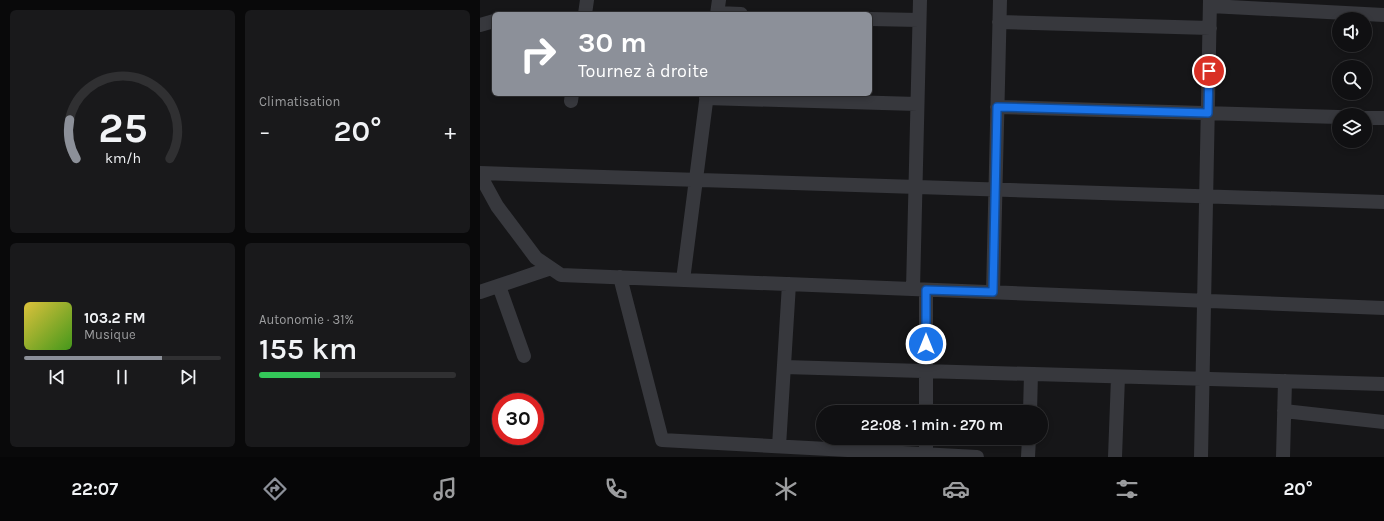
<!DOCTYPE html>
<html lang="fr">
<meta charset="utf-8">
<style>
:root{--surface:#101012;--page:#19191b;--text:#f1f3f6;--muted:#9c9d9f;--line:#303032;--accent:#8c9099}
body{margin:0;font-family:Karla,sans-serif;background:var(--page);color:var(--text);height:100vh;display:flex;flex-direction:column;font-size:15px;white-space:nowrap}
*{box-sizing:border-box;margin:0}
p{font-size:13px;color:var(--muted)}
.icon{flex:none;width:22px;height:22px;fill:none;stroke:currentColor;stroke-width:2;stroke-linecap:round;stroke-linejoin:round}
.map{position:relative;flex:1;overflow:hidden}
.sheet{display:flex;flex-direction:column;gap:10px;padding:10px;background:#09090a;width:480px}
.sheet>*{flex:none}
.banner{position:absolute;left:12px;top:12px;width:380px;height:84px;border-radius:6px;box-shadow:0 2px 6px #0003,0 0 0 1px var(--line);background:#8c9099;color:#fff;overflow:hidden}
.buttons{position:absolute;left:852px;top:12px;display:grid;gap:8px}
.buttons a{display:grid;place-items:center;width:40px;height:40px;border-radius:50%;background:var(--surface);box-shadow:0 2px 6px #0003,0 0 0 1px var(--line);font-size:20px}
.speed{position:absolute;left:12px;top:393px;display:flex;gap:8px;font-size:20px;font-weight:700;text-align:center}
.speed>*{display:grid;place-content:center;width:52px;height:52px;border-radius:50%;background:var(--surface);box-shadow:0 2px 6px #0003,0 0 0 1px var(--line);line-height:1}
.speed .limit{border:6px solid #d22;background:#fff;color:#111}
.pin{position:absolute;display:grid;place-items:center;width:34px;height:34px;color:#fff;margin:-17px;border:2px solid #fff;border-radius:50%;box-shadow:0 1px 4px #0007}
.me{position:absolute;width:44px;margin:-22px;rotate:0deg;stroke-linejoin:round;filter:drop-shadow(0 0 3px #0008)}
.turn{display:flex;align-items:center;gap:14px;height:84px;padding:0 20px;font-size:18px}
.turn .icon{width:52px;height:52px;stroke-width:2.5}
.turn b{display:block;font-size:28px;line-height:34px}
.big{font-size:30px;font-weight:600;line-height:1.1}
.sheet .card{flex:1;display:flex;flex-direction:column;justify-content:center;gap:6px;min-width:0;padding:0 14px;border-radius:6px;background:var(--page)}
.sheet .dial{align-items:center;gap:0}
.dial svg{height:104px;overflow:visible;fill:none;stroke:var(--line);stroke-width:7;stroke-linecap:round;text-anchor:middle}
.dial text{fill:var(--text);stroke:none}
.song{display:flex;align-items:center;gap:12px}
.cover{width:48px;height:48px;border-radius:6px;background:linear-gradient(135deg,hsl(50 70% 55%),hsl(100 70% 35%))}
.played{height:4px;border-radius:2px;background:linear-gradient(90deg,var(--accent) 70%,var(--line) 70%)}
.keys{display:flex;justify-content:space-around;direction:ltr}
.heat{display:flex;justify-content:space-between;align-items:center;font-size:22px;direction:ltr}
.charge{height:6px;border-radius:3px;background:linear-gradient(90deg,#34c759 31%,var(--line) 0)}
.sheet .tiles{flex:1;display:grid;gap:10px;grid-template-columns:repeat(2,1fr)}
.trip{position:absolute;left:336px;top:405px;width:232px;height:40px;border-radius:20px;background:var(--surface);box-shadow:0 2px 6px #0003,0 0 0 1px var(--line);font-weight:600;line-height:40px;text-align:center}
.tab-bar{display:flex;height:64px;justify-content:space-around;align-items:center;background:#060607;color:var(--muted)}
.tab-bar .icon{width:28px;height:28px}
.tab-bar .on{color:var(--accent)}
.tab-bar b{font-size:18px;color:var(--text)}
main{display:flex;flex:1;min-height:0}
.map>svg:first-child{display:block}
</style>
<main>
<section class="sheet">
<div class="tiles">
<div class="card dial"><svg viewBox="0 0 100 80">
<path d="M14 69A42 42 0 1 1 86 69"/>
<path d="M14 69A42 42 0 0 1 9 39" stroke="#8c9099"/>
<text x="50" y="56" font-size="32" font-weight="700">25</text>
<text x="50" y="72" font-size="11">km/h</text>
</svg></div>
<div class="card"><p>Climatisation</p>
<div class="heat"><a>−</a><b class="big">20°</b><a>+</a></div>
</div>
<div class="card">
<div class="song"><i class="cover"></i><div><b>103.2 FM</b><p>Musique</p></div></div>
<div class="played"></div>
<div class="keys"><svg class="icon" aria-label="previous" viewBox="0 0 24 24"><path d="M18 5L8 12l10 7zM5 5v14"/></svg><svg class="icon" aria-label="pause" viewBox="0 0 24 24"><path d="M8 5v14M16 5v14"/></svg><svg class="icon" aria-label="next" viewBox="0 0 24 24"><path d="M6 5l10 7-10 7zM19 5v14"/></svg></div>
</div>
<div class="card"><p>Autonomie · 31%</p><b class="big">155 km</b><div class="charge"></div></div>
</div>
</section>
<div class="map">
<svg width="904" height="457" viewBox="0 0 904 457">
<rect width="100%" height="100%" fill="#161618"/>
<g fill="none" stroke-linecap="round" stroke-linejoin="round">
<path stroke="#37383d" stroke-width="14" d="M730,6L904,15
M237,13L261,14
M105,14L107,0
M237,14L239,0
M390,19L439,20
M519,22L730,28
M0,25L14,21
M226,98L437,104
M91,101L92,94
M517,107L859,117
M885,118H904
M0,173L904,202
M0,175L17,206L56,258L81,275L904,308
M140,277L182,440L497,457
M203,280L227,94
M19,286L44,356
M433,289L440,0
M0,292L71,268
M513,292L520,0
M304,367L904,384
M804,411L904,422
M446,412V290
M550,412L551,374
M446,438V457
M299,446L309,284
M548,457L549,438
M635,457L638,377
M721,457L730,0
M803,457L805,381"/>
</g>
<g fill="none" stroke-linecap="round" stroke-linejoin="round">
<defs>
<path id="route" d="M446,344V290L513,292L517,107L728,113L729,71"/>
</defs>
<use href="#route" stroke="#114b97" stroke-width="10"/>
<use href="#route" stroke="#1a73e8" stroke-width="7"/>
</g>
</svg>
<div class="buttons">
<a><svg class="icon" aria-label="sound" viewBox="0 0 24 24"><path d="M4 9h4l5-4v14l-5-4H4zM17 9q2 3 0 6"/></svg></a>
<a><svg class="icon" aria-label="search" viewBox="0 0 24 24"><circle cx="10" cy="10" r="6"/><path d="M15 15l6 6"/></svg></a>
<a><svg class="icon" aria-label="layers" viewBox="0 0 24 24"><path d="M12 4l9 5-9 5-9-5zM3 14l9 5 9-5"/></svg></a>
</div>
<div class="speed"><div class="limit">30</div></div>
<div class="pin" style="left:729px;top:71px;background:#d93025"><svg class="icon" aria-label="arrive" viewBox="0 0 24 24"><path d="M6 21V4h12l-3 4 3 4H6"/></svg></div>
<svg class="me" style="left:446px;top:344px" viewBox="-20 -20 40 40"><circle r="17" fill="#1a73e8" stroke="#fff" stroke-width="3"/><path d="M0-11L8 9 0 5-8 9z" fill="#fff"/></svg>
<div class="trip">22:08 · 1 min · 270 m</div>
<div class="banner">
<div class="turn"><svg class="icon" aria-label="right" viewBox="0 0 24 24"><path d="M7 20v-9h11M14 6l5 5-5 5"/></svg><div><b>30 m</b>Tournez à droite</div></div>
</div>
</div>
</main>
<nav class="tab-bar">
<b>22:07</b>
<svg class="icon on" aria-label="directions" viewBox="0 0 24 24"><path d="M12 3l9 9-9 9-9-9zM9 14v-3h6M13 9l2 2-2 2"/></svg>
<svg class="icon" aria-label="music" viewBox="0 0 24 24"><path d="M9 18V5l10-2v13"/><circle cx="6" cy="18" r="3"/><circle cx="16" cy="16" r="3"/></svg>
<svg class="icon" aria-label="phone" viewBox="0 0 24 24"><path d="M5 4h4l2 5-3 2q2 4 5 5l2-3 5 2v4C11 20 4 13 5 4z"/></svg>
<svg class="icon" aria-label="climate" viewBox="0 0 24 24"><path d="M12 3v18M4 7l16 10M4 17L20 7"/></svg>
<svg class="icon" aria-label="car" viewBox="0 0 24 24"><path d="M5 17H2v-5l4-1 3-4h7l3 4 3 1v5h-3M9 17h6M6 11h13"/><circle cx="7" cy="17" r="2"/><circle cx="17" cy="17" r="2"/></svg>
<svg class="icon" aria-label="filters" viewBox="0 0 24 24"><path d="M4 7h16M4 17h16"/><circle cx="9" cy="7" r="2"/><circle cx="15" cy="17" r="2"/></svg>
<b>20°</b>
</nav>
